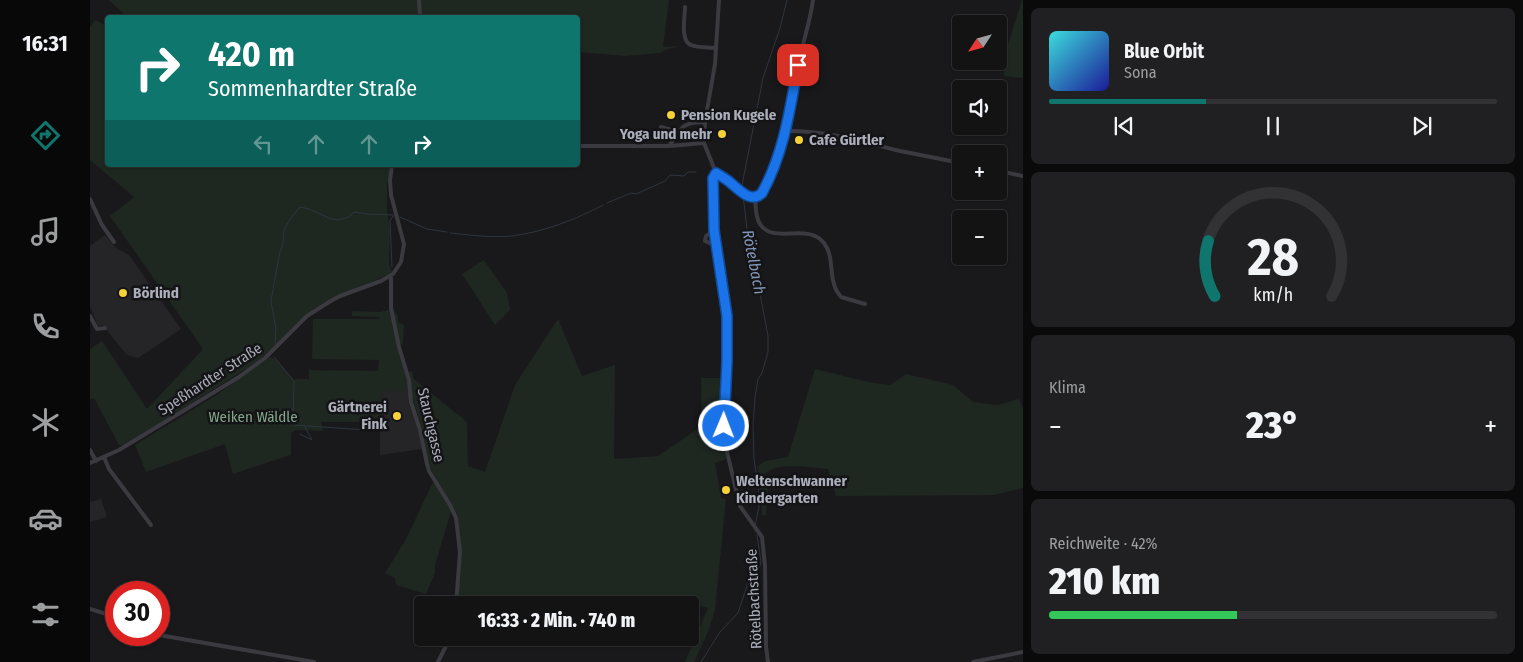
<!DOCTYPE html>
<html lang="de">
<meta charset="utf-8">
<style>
:root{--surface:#131314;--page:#202022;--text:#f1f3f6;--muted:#9d9ea0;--line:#323234;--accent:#0f766e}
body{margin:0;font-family:"Fira Sans Condensed",sans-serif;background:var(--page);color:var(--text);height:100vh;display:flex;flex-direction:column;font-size:19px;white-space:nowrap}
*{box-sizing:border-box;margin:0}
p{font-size:16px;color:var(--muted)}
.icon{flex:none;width:28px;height:28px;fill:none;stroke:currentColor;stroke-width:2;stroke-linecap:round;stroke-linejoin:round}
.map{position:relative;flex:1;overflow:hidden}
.panel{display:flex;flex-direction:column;gap:8px;padding:8px;background:#0a0a0b;width:500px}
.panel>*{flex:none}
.guide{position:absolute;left:15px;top:15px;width:475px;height:152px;border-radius:5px;box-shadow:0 1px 4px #0004,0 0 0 1px var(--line);background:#0f766e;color:#fff;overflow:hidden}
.needle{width:32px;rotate:234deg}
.controls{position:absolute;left:862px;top:15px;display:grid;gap:10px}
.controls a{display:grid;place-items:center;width:55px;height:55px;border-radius:5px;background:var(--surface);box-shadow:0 1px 4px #0004,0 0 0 1px var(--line);font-size:25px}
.speed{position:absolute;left:15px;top:581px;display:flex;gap:10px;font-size:25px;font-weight:700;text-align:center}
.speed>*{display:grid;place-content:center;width:65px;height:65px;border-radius:50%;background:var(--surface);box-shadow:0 1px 4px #0004,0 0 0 1px var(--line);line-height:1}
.speed .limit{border:8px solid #d22;background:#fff;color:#111}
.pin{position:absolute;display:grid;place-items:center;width:42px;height:42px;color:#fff;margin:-21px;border-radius:10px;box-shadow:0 2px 8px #0006}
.me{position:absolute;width:55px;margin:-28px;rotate:1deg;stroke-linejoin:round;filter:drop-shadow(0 0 4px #0008)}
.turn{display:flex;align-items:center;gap:18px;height:105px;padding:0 20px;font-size:22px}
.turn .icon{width:65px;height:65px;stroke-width:2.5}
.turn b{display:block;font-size:35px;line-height:42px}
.lanes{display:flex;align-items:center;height:48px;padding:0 20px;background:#0003;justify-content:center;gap:25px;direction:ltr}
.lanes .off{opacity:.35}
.big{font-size:38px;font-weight:800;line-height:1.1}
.panel .card{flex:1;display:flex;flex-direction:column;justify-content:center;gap:8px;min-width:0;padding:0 18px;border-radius:8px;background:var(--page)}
.panel .dial{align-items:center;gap:0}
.dial svg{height:130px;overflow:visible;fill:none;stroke:var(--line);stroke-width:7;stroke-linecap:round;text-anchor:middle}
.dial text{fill:var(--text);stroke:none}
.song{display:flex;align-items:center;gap:15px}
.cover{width:60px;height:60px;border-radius:8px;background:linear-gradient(135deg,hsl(180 70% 55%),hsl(240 70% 35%))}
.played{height:5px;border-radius:2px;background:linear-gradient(90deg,var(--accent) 35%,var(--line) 35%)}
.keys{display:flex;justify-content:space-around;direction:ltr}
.heat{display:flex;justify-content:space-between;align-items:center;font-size:28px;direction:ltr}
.charge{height:8px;border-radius:4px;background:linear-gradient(90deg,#34c759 42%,var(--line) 0)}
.trip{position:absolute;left:324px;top:596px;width:285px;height:50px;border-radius:5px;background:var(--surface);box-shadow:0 1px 4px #0004,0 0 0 1px var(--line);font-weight:800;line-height:50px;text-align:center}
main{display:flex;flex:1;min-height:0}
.tab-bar{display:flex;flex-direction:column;width:90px;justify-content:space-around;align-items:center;background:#080808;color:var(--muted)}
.tab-bar .icon{width:35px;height:35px}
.tab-bar .on{color:var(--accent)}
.tab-bar b{font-size:22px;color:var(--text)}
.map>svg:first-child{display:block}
</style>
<main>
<nav class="tab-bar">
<b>16:31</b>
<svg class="icon on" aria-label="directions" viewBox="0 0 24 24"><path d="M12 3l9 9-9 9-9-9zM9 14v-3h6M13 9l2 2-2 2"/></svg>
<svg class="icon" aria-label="music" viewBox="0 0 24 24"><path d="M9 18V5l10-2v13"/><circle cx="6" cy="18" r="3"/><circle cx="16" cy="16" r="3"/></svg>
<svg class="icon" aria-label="phone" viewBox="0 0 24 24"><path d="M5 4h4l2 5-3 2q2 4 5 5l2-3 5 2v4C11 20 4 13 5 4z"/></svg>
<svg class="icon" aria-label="climate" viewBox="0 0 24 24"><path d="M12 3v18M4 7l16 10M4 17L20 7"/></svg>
<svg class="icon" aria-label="car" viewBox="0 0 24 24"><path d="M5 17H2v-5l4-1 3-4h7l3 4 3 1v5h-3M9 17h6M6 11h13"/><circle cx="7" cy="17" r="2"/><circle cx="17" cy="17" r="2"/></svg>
<svg class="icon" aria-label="filters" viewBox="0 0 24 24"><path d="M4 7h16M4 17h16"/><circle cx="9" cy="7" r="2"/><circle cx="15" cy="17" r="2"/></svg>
</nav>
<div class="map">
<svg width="933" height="662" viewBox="0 0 933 662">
<rect width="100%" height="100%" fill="#19191b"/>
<path fill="#252528" d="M15,235L25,247L39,255L91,329L48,358L37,355L15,328L12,325L8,326L0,306V246Z
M318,384L332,449L290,455V426L293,389Z
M11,499L17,517L0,522V502Z"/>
<path fill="#1f2721" d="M19,0H579L573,47L591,46L575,50L571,53L535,56L488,52V18H33L35,15Z
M932,0H933V78L914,76L915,54Z
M5,20L17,26L18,165H300L297,187V211L300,229L299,264L302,272C276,287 246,293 221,311C201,326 185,348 164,364L35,445H29L4,398L0,399V349L12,341L57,409L113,349L20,216L44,197L0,160V27Z
M394,260L417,293L420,310L405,325L372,274Z
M303,309L308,316V322L314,325L313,343L308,347L315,373L322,371L324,379L377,422L378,466L395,472L425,385L468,319L492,376L525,365L524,459L568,456L612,426L611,378H633L631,427L636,459L625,463L631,498L636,499L625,610L618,632L604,662H595L618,608L574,596L571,605H397L368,595L369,528L362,508L345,565V573L336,594L306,585L305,578L295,573L315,541L345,478L338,463L332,429L318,384L312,393L293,390L291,422H231L233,431L206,430L201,433V455L143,474L135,444L56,472L45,445L122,398L180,357L188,361L205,382V379H219V370L288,371L289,360L222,359L223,319H289L290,317L262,316V311L290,312Z
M725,369L778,382L800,385L816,374L863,385L883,402L908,405L929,399L933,409V488L904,495L746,496L738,469C722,468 686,461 675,474L678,485L676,515H672L668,466L675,461L698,457Z"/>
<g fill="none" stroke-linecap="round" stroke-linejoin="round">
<path stroke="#2e3540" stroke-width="1" d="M652,191V185L673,78L690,28L697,0
M653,195L661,263L668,283L678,336V352L672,373L668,379L665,397L663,426L664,459L669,492V507L665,526
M517,203L541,193L546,194L575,181L580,175L594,176L598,172H606
M310,217L337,229L357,232
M360,233C380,235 401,238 422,236C453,232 485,220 513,205
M302,267L300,221L303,216
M185,344L186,329L181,301L190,251C195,244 192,239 194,231C197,222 204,214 210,207L219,209L241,219L248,220L259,217L264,212L277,214L304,215
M184,357L204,381L203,423
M204,425L276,430
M210,434L222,440L215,427
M611,662L630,632L648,613L660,577L669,569L671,562L667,535"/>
<path stroke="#3a3a40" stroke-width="4" d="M329,0L330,18
M629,0L625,64L615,122L614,143L626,173L655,194L665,198C689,188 702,89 708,64C713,43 720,22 723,0
M595,7C595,17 590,41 601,45C608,48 618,47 625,48
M571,127L589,132
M696,131C737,130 771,142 810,151C830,155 851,159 871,163
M488,146H579L614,143
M579,146C592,128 591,122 615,122
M909,171L933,176
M626,173L623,178L622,205L624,230L637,316V361L634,426L636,448L650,506L672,537L675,566L676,646L678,662
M665,198C666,206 665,217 670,224C683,245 718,222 734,243C744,256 739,273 745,287C746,291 749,294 751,297L775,304
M0,199L12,225L24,242
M624,230L616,236L615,241L627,246
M301,275V308L309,347L319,380L321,402L330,430L337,464L339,471L360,505L366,518L370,552L366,605
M0,316L7,329L15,328
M0,450L6,461
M14,457L19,469L61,525
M0,463L29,450L149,377L175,358L217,316L239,302L250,296L291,281L303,274L311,262L314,244L301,195L300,180L302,165
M0,609L26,617
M69,635L224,662
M348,662L360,638
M883,662L933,652"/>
</g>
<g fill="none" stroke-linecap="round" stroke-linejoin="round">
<defs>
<path id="route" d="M634,426L637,361V316L624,230L623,178L626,173C629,175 633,177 637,180C647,187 660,205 672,193C694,153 700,109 708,65"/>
</defs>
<use href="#route" stroke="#114b97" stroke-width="12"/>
<use href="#route" stroke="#1a73e8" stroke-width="9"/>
</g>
<g fill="#f4d238" stroke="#141416" stroke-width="2">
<circle cx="581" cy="115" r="5"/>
<circle cx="632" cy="134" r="5"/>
<circle cx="709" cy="140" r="5"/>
<circle cx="33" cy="293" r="5"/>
<circle cx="307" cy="416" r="5"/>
<circle cx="636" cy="490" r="5"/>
</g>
<g text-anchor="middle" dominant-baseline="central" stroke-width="5" stroke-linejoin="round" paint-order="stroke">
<g font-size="15" font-weight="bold" fill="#abaebb" stroke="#141416" text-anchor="start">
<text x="591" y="115">Pension Kugele</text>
<text x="622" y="134" text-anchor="end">Yoga und mehr</text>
<text x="719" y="140">Cafe Gürtler</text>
<text x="43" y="293">Börlind</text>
<text x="297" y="407" text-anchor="end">Gärtnerei<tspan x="297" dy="17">Fink</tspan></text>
<text x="646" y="481">Weltenschwanner<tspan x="646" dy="17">Kindergarten</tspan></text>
</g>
<g font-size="15" fill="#abaebb" stroke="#141416">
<text transform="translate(120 379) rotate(-33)">Speßhardter Straße</text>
<text transform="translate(341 425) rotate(77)">Stauchgasse</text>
<text transform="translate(664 599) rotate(-93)">Rötelbachstraße</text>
</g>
<g font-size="15" fill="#82a68a" stroke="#141416">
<text x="163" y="417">Weiken Wäldle</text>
</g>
<g font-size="16" font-style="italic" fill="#8296b6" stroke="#141416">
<text transform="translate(664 262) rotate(79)">Rötelbach</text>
</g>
</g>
</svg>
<div class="controls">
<a><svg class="needle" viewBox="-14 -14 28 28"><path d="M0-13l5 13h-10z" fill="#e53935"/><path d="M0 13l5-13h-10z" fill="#9d9ea0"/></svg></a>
<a><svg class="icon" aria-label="sound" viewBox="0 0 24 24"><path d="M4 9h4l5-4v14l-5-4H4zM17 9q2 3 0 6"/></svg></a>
<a>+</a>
<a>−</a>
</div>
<div class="speed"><div class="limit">30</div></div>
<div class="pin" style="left:708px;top:65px;background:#d93025"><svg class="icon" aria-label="arrive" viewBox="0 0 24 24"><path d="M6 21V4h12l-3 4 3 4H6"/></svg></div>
<svg class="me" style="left:634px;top:426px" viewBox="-20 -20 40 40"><circle r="17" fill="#1a73e8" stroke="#fff" stroke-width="3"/><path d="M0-11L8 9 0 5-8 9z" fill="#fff"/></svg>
<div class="trip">16:33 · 2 Min. · 740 m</div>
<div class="guide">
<div class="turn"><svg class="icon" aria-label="right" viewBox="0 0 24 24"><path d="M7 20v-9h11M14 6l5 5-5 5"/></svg><div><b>420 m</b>Sommenhardter Straße</div></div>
<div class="lanes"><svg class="icon off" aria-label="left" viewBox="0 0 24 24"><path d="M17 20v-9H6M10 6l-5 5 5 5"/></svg><svg class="icon off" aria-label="ahead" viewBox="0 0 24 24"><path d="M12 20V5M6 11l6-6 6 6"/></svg><svg class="icon off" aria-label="ahead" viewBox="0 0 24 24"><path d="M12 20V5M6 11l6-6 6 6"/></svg><svg class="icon" aria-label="right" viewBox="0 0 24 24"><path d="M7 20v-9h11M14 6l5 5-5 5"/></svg></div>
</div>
</div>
<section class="panel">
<div class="card">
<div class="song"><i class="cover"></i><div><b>Blue Orbit</b><p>Sona</p></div></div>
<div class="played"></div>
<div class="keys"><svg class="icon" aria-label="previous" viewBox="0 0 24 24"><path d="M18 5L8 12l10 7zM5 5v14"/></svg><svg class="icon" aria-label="pause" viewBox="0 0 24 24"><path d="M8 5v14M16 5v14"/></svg><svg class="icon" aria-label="next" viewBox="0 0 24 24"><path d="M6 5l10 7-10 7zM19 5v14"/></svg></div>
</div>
<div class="card dial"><svg viewBox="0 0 100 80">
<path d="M14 69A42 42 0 1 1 86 69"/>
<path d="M14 69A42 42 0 0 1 10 35" stroke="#0f766e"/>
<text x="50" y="56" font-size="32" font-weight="700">28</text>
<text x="50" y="72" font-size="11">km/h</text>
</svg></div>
<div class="card"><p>Klima</p>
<div class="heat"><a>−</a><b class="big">23°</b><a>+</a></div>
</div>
<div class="card"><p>Reichweite · 42%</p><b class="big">210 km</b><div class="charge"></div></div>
</section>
</main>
